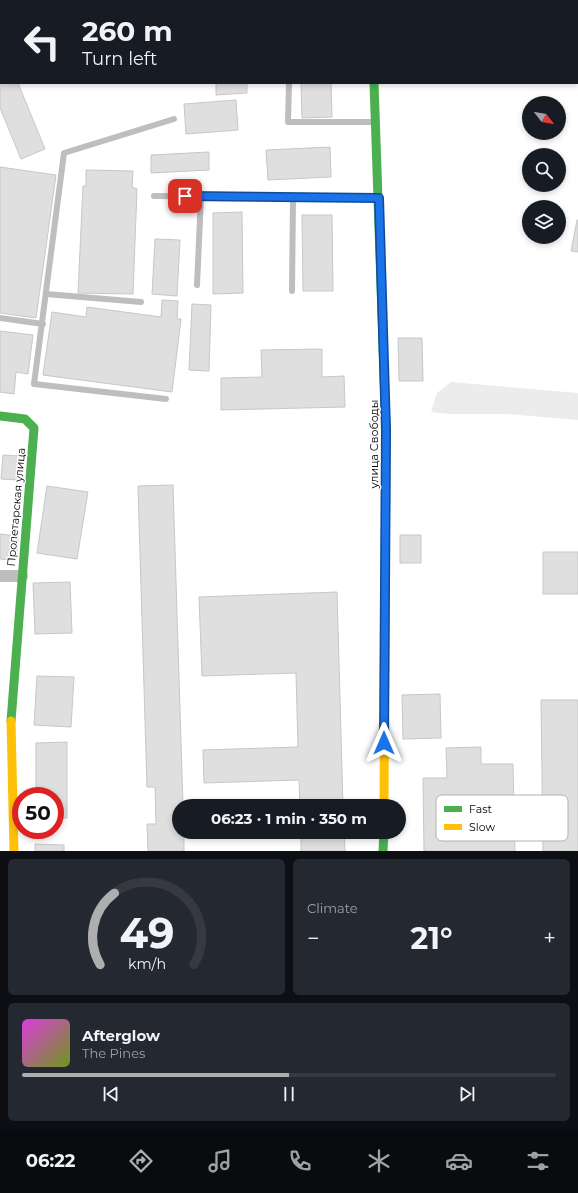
<!DOCTYPE html>
<meta charset="utf-8">
<style>
:root{--surface:#171b24;--page:#242831;--text:#f1f3f6;--muted:#9ea1a6;--line:#363941;--accent:#adaeaf}
body{margin:0;font-family:Montserrat,sans-serif;background:var(--page);color:var(--text);height:100vh;display:flex;flex-direction:column;font-size:15px;white-space:nowrap}
*{box-sizing:border-box;margin:0}
p{font-size:13px;color:var(--muted)}
.icon{flex:none;width:22px;height:22px;fill:none;stroke:currentColor;stroke-width:2;stroke-linecap:round;stroke-linejoin:round}
.map{position:relative;height:851px;overflow:hidden}
.sheet{display:flex;flex-direction:column;gap:8px;padding:8px;background:#0d0f14;flex:1}
.sheet>*{flex:none}
.banner{position:absolute;left:0px;top:0px;width:578px;height:84px;box-shadow:0 2px 6px #0003;background:#171b24;color:var(--text);overflow:hidden}
.needle{width:26px;rotate:121deg}
.tools{position:absolute;left:522px;top:96px;display:grid;gap:8px}
.tools a{display:grid;place-items:center;width:44px;height:44px;border-radius:50%;background:var(--surface);box-shadow:0 2px 6px #0003;font-size:20px}
.speed{position:absolute;left:12px;top:787px;display:flex;gap:8px;font-size:20px;font-weight:700;text-align:center}
.speed>*{display:grid;place-content:center;width:52px;height:52px;border-radius:50%;background:var(--surface);box-shadow:0 2px 6px #0003;line-height:1}
.speed .limit{border:6px solid #d22;background:#fff;color:#111}
.pin{position:absolute;display:grid;place-items:center;width:34px;height:34px;color:#fff;margin:-17px;border-radius:8px;box-shadow:0 2px 6px #0006}
.me{position:absolute;width:44px;margin:-22px;rotate:0deg;stroke-linejoin:round;filter:drop-shadow(0 0 3px #0008)}
.turn{display:flex;align-items:center;gap:14px;height:84px;padding:0 16px;font-size:18px}
.turn .icon{width:52px;height:52px;stroke-width:2.5}
.turn b{display:block;font-size:28px;line-height:34px}
.big{font-size:30px;font-weight:700;line-height:1.1}
.sheet .tile{flex:1;display:flex;flex-direction:column;justify-content:center;gap:6px;min-width:0;padding:0 14px;border-radius:6px;background:var(--page)}
.sheet .dial{align-items:center;gap:0}
.dial svg{height:104px;overflow:visible;fill:none;stroke:var(--line);stroke-width:7;stroke-linecap:round;text-anchor:middle}
.dial text{fill:var(--text);stroke:none}
.song{display:flex;align-items:center;gap:12px}
.cover{width:48px;height:48px;border-radius:6px;background:linear-gradient(135deg,hsl(300 70% 55%),hsl(80 70% 35%))}
.played{height:4px;border-radius:2px;background:linear-gradient(90deg,var(--accent) 50%,var(--line) 50%)}
.keys{display:flex;justify-content:space-around;direction:ltr}
.heat{display:flex;justify-content:space-between;align-items:center;font-size:22px;direction:ltr}
.sheet .tiles{flex:1;display:grid;gap:8px;grid-template-columns:1fr 1fr}
.tile:last-child{grid-column:span 2}
.trip{position:absolute;left:172px;top:799px;width:234px;height:40px;border-radius:20px;background:var(--surface);box-shadow:0 2px 6px #0003;font-weight:700;line-height:40px;text-align:center}
.tabs{display:flex;height:64px;justify-content:space-around;align-items:center;background:#090b0e;color:var(--muted)}
.tabs .icon{width:28px;height:28px}
.tabs .current{color:var(--accent)}
.tabs b{font-size:18px;color:var(--text)}
.map>svg:first-child{display:block}
</style>
<div class="map">
<svg width="578" height="851" viewBox="0 0 578 851">
<rect width="100%" height="100%" fill="#fff"/>
<path fill="#ececec" d="M451,382L578,393V420L507,414H449L431,412L437,393Z"/>
<path fill="#dfdfdf" stroke="#c7c7c7" d="M256,0H329L256,1Z
M448,0H512V1H448Z
M0,40L1,83H18L45,149L21,159L0,108Z
M216,83H247V93L216,95Z
M301,83H331L332,117L302,118Z
M236,100L238,130L186,134L184,104Z
M330,147L331,177L268,180L266,150Z
M209,152V170L151,173V155Z
M0,167L56,175L36,318L0,313Z
M86,170L133,171L132,187L137,189L133,294L78,293L83,186H86Z
M242,212L243,293L213,294V213Z
M302,215H332L333,291H303Z
M577,220H578V252L571,251Z
M155,239L180,240L177,296L152,294Z
M162,300L178,301L177,319H181L172,392L43,375L52,312L86,317L87,307L161,317Z
M192,304L211,305L209,371L189,370Z
M0,331L33,335L28,374L16,372L14,394L0,392Z
M398,338H422L423,381H399Z
M322,349V377L344,376L345,407L221,410V378L262,377L261,350Z
M3,455L20,456L18,480L1,479Z
M173,485L183,806H179V832H184V851H148L147,824H156L155,787H147L138,486Z
M47,486L88,492L77,559L37,553Z
M0,534L18,536L16,560L0,559Z
M400,535H421V563H400Z
M543,552H578V594H543Z
M70,582L72,633L35,634L33,583Z
M337,592L343,806H300L299,780L204,783L203,750L298,747L296,673L202,676L199,597Z
M37,676L74,677L71,727L34,725Z
M440,694L441,738L403,739L402,695Z
M541,700H578V851H543Z
M67,742V818H55V796H36V743Z
M481,747V764H513L515,851H424L423,778H447L446,748Z
M301,832H344L345,851H301Z
M35,844L64,845V851H35Z"/>
<g fill="none" stroke-linecap="round" stroke-linejoin="round">
<path stroke="#bebebe" stroke-width="6" d="M289,83L288,122H374
M154,196L376,198
M197,285L201,197
M292,291L293,198
M46,294L141,302
M0,318L43,324
M166,399L34,384L64,153L174,119"/>
<path stroke="#bebebe" stroke-width="12" d="M0,576H22"/>
<path stroke="#4caf50" stroke-width="9" d="M371,0V1
M374,83L386,430L385,612
M0,416L25,419L34,428L11,721
M383,851L384,832"/>
<path stroke="#ffc107" stroke-width="9" d="M11,721L14,851
M384,806L385,612"/>
</g>
<g fill="none" stroke-linecap="round" stroke-linejoin="round">
<defs>
<path id="route" d="M185,196L379,198L386,430L384,743"/>
</defs>
<use href="#route" stroke="#114b97" stroke-width="10"/>
<use href="#route" stroke="#1a73e8" stroke-width="7"/>
</g>
<g text-anchor="middle" dominant-baseline="central" stroke-width="3" stroke-linejoin="round" paint-order="stroke">
<g font-size="11" fill="#000" stroke="#fff">
<text transform="translate(374 444) rotate(-90)">улица Свободы</text>
<text transform="translate(16 507) rotate(-85)">Пролетарская улица</text>
</g>
</g>
<rect x="436" y="795" width="132" height="46" rx="6" fill="#fff" stroke="#b2b2b2" stroke-width="1"/>
<rect x="444" y="806" width="18" height="6" fill="#4caf50"/>
<rect x="444" y="824" width="18" height="6" fill="#ffc107"/>
<g font-size="11" fill="#000">
<text x="469" y="813">Fast</text>
<text x="469" y="831">Slow</text>
</g>
</svg>
<div class="tools">
<a><svg class="needle" viewBox="-14 -14 28 28"><path d="M0-13l5 13h-10z" fill="#e53935"/><path d="M0 13l5-13h-10z" fill="#9ea1a6"/></svg></a>
<a><svg class="icon" aria-label="search" viewBox="0 0 24 24"><circle cx="10" cy="10" r="6"/><path d="M15 15l6 6"/></svg></a>
<a><svg class="icon" aria-label="layers" viewBox="0 0 24 24"><path d="M12 4l9 5-9 5-9-5zM3 14l9 5 9-5"/></svg></a>
</div>
<div class="speed"><div class="limit">50</div></div>
<div class="pin" style="left:185px;top:196px;background:#d93025"><svg class="icon" aria-label="arrive" viewBox="0 0 24 24"><path d="M6 21V4h12l-3 4 3 4H6"/></svg></div>
<svg class="me" style="left:384px;top:743px" viewBox="-20 -20 40 40"><path d="M0-17L14 15 0 8-14 15z" fill="#1a73e8" stroke="#fff" stroke-width="4"/></svg>
<div class="trip">06:23 · 1 min · 350 m</div>
<div class="banner">
<div class="turn"><svg class="icon" aria-label="left" viewBox="0 0 24 24"><path d="M17 20v-9H6M10 6l-5 5 5 5"/></svg><div><b>260 m</b>Turn left</div></div>
</div>
</div>
<section class="sheet">
<div class="tiles">
<div class="tile dial"><svg viewBox="0 0 100 80">
<path d="M14 69A42 42 0 1 1 86 69"/>
<path d="M14 69A42 42 0 0 1 25 14" stroke="#adaeaf"/>
<text x="50" y="56" font-size="32" font-weight="700">49</text>
<text x="50" y="72" font-size="11">km/h</text>
</svg></div>
<div class="tile"><p>Climate</p>
<div class="heat"><a>−</a><b class="big">21°</b><a>+</a></div>
</div>
<div class="tile">
<div class="song"><i class="cover"></i><div><b>Afterglow</b><p>The Pines</p></div></div>
<div class="played"></div>
<div class="keys"><svg class="icon" aria-label="previous" viewBox="0 0 24 24"><path d="M18 5L8 12l10 7zM5 5v14"/></svg><svg class="icon" aria-label="pause" viewBox="0 0 24 24"><path d="M8 5v14M16 5v14"/></svg><svg class="icon" aria-label="next" viewBox="0 0 24 24"><path d="M6 5l10 7-10 7zM19 5v14"/></svg></div>
</div>
</div>
</section>
<nav class="tabs">
<b>06:22</b>
<svg class="icon current" aria-label="directions" viewBox="0 0 24 24"><path d="M12 3l9 9-9 9-9-9zM9 14v-3h6M13 9l2 2-2 2"/></svg>
<svg class="icon" aria-label="music" viewBox="0 0 24 24"><path d="M9 18V5l10-2v13"/><circle cx="6" cy="18" r="3"/><circle cx="16" cy="16" r="3"/></svg>
<svg class="icon" aria-label="phone" viewBox="0 0 24 24"><path d="M5 4h4l2 5-3 2q2 4 5 5l2-3 5 2v4C11 20 4 13 5 4z"/></svg>
<svg class="icon" aria-label="climate" viewBox="0 0 24 24"><path d="M12 3v18M4 7l16 10M4 17L20 7"/></svg>
<svg class="icon" aria-label="car" viewBox="0 0 24 24"><path d="M5 17H2v-5l4-1 3-4h7l3 4 3 1v5h-3M9 17h6M6 11h13"/><circle cx="7" cy="17" r="2"/><circle cx="17" cy="17" r="2"/></svg>
<svg class="icon" aria-label="filters" viewBox="0 0 24 24"><path d="M4 7h16M4 17h16"/><circle cx="9" cy="7" r="2"/><circle cx="15" cy="17" r="2"/></svg>
</nav>
